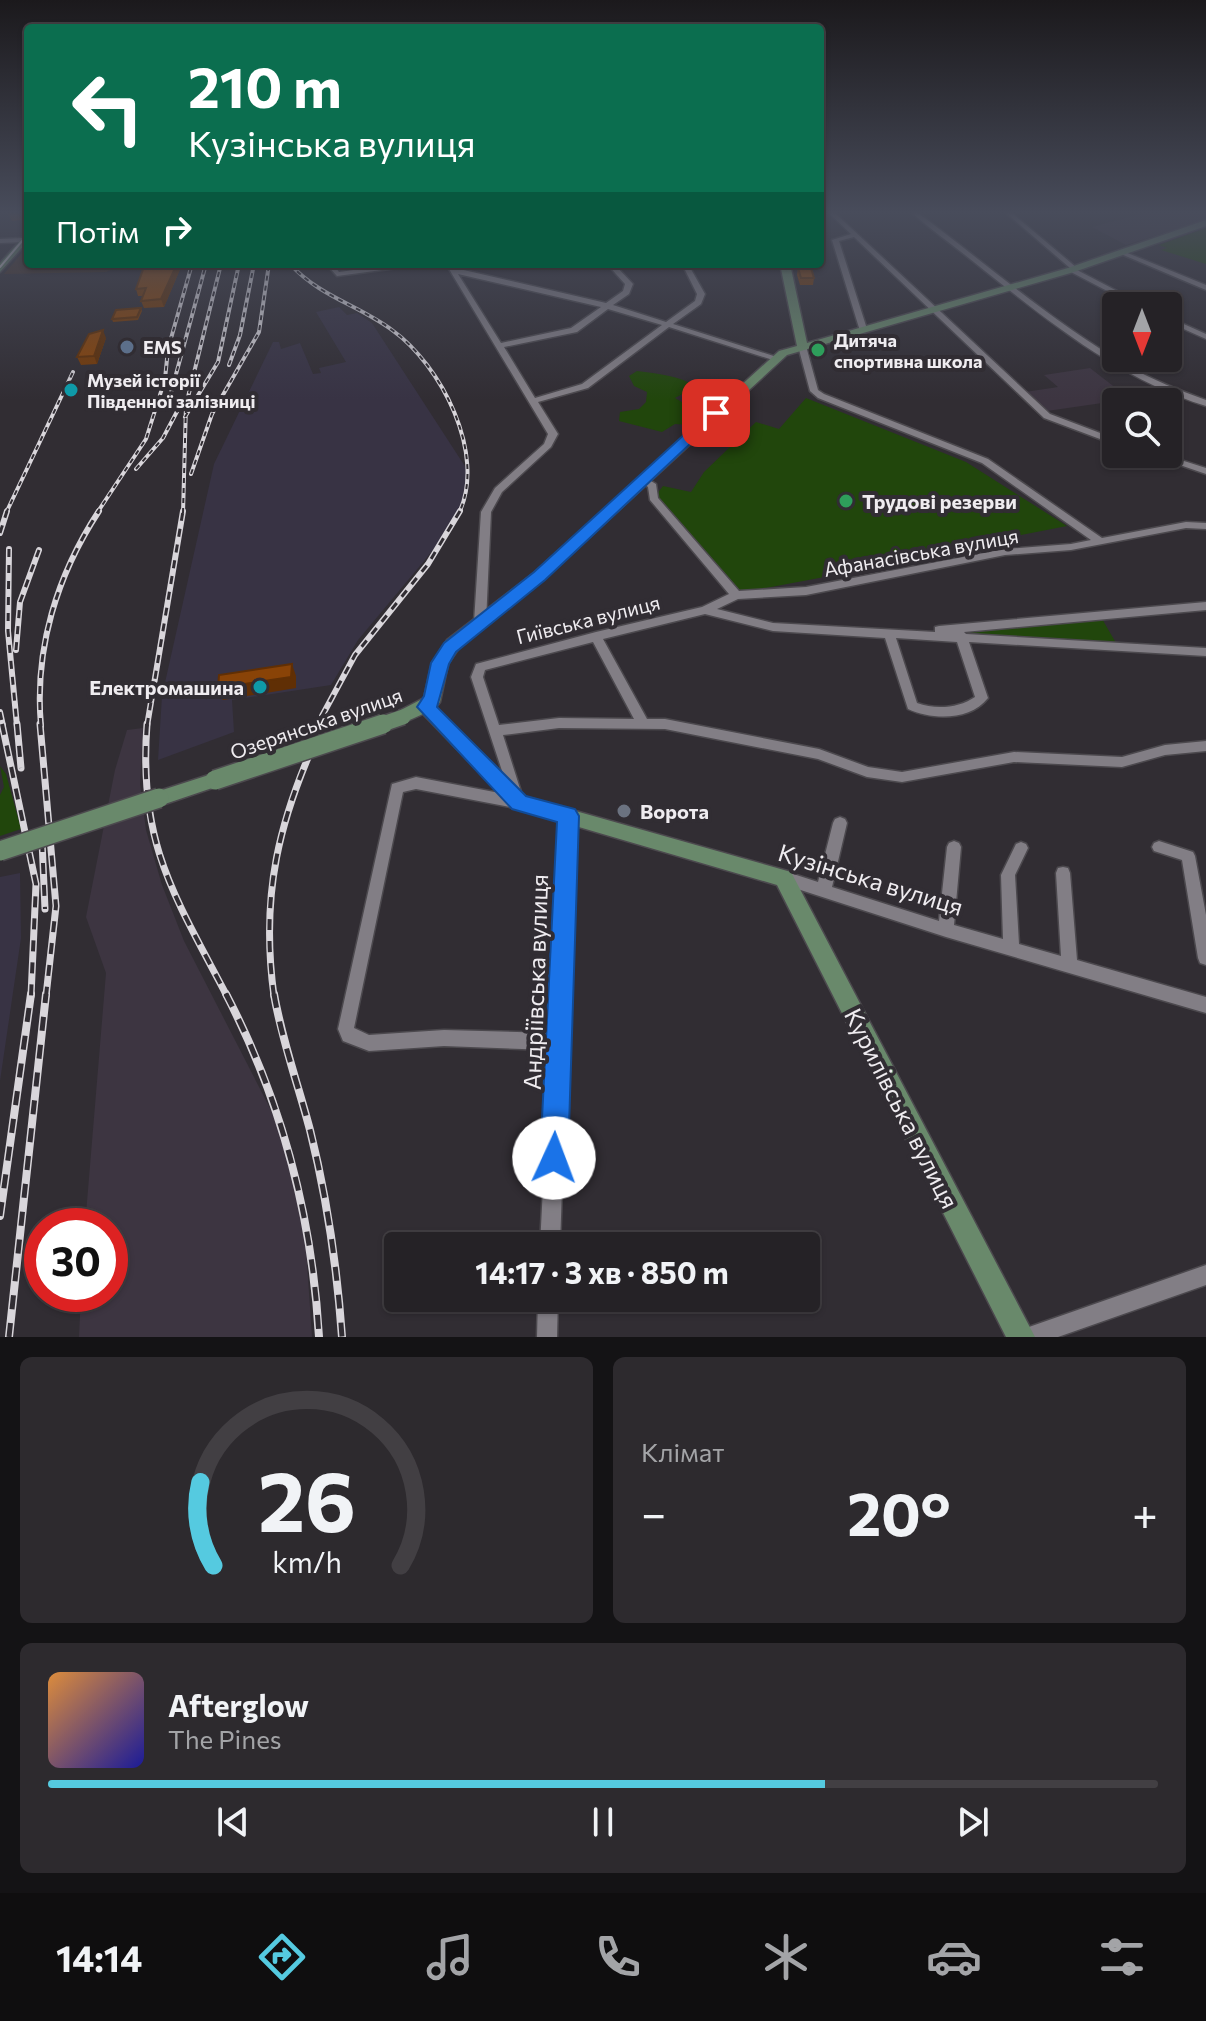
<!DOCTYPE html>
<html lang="uk">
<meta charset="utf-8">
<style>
:root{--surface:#252226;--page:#2d2a2e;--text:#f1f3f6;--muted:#a3a4a7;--line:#423f43;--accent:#55cae0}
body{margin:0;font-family:Commissioner,sans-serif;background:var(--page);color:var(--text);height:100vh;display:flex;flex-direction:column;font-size:30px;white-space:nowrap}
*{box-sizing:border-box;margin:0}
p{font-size:26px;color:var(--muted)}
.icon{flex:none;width:44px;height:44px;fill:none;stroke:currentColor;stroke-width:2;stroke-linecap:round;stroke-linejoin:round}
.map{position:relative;height:1337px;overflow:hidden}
.details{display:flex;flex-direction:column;gap:20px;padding:20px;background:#141315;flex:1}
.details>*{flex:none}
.guide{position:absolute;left:24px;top:24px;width:800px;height:244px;border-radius:8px;box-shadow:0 2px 6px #0004,0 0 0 2px var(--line);background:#0b6e4f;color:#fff;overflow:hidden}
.needle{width:52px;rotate:180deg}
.buttons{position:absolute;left:1102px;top:292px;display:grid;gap:16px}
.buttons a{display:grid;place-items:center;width:80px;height:80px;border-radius:8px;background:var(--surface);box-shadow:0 2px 6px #0004,0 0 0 2px var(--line);font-size:40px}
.speed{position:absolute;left:24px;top:1208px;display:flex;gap:16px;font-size:40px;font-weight:700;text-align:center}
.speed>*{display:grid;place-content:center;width:104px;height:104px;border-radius:50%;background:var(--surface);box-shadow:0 2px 6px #0004,0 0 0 2px var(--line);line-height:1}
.speed .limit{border:12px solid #d22;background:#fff;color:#111}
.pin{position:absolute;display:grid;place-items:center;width:68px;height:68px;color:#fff;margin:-34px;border-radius:16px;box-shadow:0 4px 12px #0006}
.me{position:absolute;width:88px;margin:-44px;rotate:2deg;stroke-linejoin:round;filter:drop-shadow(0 0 6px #0008)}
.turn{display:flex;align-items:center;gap:28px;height:168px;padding:0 32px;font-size:36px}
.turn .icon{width:104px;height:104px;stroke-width:2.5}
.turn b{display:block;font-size:56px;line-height:68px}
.then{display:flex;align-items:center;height:76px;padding:0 32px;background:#0003;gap:16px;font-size:30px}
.big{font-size:60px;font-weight:700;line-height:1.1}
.details .widget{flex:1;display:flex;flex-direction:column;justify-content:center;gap:12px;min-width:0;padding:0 28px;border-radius:12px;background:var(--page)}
.details .dial{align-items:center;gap:0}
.dial svg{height:208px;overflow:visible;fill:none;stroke:var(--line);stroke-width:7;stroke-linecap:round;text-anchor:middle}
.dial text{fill:var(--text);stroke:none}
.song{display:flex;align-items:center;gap:24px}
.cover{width:96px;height:96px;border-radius:12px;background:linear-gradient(135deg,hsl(30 70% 55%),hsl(240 70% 35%))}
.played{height:8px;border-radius:4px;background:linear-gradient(90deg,var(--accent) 70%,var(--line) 70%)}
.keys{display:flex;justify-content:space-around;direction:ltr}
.heat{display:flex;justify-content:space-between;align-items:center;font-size:44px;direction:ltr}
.details .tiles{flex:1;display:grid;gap:20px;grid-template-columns:1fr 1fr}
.widget:last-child{grid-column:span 2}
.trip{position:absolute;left:384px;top:1232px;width:436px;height:80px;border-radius:8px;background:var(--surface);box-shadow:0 2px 6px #0004,0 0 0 2px var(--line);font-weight:700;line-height:80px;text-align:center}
.tabs{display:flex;height:128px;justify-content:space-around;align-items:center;background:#0f0e0f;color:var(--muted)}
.tabs .icon{width:56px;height:56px}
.tabs .current{color:var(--accent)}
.tabs b{font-size:36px;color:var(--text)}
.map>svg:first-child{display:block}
</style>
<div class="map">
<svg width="1206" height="1337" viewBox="0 0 1206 1337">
<rect width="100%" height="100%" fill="#312d33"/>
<path fill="#443229" d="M28,246V264H124L106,272L4,274Z"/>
<path fill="#383344" d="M339,307L347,315L357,313L372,323L468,471L460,509L454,523L424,561L358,640L331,685L232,700L234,732L158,760L162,696L214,464L273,342H279L281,349L300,343L313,374L321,373L319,368L346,362L316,312Z
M20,873L21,938L0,1081V877Z"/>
<path fill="#3d3541" d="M1145,213H1206V220L1126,245L1092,227Z
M1090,368L1130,399L1047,411L1025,392L1058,387L1044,375Z
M143,728L140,784L146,830L162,885L184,941L275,1118L292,1176L306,1248L312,1337H79L81,1294H110V1226H85L106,973L86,917L115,770L127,730Z"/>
<path fill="#21460c" d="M1206,228V264L1161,250L1167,248L1159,245Z
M637,371C658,374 679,375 696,387L675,398L687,405L682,417L690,422L688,425L675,424L662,432L619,421L620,412L639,409L646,402L647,392L634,386L629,376Z
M806,398L966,462L1067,526L924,554L925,558L745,592L737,590L656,495L663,486L691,492L704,472L756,422L779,429Z
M1101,617L1116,643L950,632Z
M0,766L6,774L21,829L0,836V795L4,787Z"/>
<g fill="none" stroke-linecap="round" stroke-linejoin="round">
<defs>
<path id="minor" d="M829,213H835L1050,414L1116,439V445L1044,418L854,237L839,241L867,329L860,331L832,240L851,234Z
M912,213H918C987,264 1052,322 1127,365C1152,380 1179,390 1206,400V406C1122,380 1053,325 985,271C961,251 935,233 912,213Z
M1006,213H1012L1077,268V270L1146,306H1136L1069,271L1070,268Z
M0,239L24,238L27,240L24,242L0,243Z
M1121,252H1125L1206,285V290L1121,254Z
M326,264H333L339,272L396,264H415L412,266L337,276Z
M446,264H487L484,266L455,268L606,303L623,291L625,284L607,264H614L633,284L629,294L613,305L666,322L695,301L697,294L682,264H688L705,294L701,304L673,324L780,358L773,360L669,327L588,388L538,402L558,434L551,447L502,492L491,512L486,622L480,626L474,622L481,512L495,488L544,444L548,434ZM458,274L601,307L571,328L501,343ZM608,309L662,325L582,384L535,398L504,347L577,332Z
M1168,317L1206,334V339L1168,322Z
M799,344L806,346L818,390L824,394L988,459L1102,538L1186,522L1206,523V529L1186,528L1071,550L1005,555L806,595L738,599L717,609L773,623L935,632V627L939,626L1206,602V610L964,632L966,634L1206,648V656L969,642L988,698C970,721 932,720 908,709L885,638L773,631L705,614L603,639L647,719H665L819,749L868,767L902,772L1014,752L1122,757L1165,745L1206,741V751L1165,755L1122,767L1014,762L902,782L867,777L818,759L665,729L559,728L503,735L523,798L527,803L525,807L520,809L416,789L403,792L354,1028L369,1035L444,1030L551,1033L561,816L563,812L568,810L573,812L575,816L560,1246H540L550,1050L444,1046L369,1051L343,1041L338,1029L392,784L416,777L510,795L471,677L476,664L596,632L702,607L729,594L650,500L648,487L639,480L644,477L656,484L658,498L739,591L806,587L1005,549L1071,544L1091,540L982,463L818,398L810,391L798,346ZM896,638L957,642L975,697C959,708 936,710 917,703ZM593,642L634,719L559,718L499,725L483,677L485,670Z
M1148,454H1162L1206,468V474Z
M840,817L845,819L847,823L832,887L939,921L947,847L949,843L954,841L959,843L961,847L954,925L1003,939L1001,875L1016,844L1021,842L1026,844L1028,848L1015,875L1019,944L1061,956L1056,873L1058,868L1063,867L1068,868L1070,873L1077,960L1206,997V1013L946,937L779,883L777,878L779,873L784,871L818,882L833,823L835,819Z
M1159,841L1193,852L1195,856L1206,915V965L1200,963L1198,958L1182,860L1154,851L1152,847L1154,843Z
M1206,1265V1285L1058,1337H1019L1022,1330L1029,1327Z
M538,1298H558L557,1337H537Z"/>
<path id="major" d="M1206,220V226L1074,272L787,355L544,579L459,648L448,664L440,702L436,707L526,797L791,872L1035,1337H1006L777,885L514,808L423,714L403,723L397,722L395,717L397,712L424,698L432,663L447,640L534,573L779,351L797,346L780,264H790L807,343L1068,268Z
M28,232V241L0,272V263Z
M215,773L221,775L224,780L221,785L159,806L153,803L150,798L153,793Z"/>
</defs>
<use href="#minor" stroke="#4c494e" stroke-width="3"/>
<use href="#major" stroke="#4c494e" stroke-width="3"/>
<use href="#minor" fill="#827e85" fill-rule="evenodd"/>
<use href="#major" fill="#69896b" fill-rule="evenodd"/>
<path stroke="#d9d6db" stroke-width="2" d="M0,267L28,234"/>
<defs>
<path id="rail-far3" d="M290,264C319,296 358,305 392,330C441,365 487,454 459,513
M229,365L240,335L254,264
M169,400L206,264
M185,417L218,362L239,264
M136,469L163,438L181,404
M191,474L212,414L259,332L269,264
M6,513L73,372
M97,513L146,439L165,379L168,349L192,264
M183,513L186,405L221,264"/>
<path id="rail-far2" d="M0,533L7,511
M9,549L8,631L17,726
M16,650L20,602L39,550
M0,712L3,726
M322,716L355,655L428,564L460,511
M41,726C34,649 57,575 99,511
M147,726L183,511"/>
<path id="rail-far1" d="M2,724L36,884L31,996
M17,724L21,768
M40,724L56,906L46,996
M147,724C138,843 174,895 227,996
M42,841L45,909
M274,996C260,894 279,819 321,728"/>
<path id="rail" d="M226,994C282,1102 312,1215 319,1337
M274,994C282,1041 298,1084 310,1130C327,1198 337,1267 342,1337
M0,1216L31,994
M9,1337L46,994"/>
</defs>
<use href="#rail-far3" stroke="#d9d6db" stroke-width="4"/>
<use href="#rail-far2" stroke="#d9d6db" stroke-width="6"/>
<use href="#rail-far1" stroke="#d9d6db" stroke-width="7"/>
<use href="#rail" stroke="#d9d6db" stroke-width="8"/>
<use href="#rail-far3" stroke="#312d33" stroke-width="2" stroke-dasharray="5" stroke-linecap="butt"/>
<use href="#rail-far2" stroke="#312d33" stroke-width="3" stroke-dasharray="8" stroke-linecap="butt"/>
<use href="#rail-far1" stroke="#312d33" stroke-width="4" stroke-dasharray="11" stroke-linecap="butt"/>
<use href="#rail" stroke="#312d33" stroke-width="5" stroke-dasharray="14" stroke-linecap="butt"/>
<defs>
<path id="major-bridge-far1" d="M377,726L403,717"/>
<path id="major-bridge" d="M215,780L383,724
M0,851L159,798"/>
</defs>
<use href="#major-bridge-far1" stroke="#4c494e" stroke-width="18" stroke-linecap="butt"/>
<use href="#major-bridge" stroke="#4c494e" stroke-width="22" stroke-linecap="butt"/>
<use href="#major-bridge-far1" stroke="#69896b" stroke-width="15"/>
<use href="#major-bridge" stroke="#69896b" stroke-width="19"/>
</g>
<path fill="#763a06" d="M8,213H28L21,220L12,221Z
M181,267L164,307L144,308L141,301L143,296H138L136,289Z
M798,268L814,278L813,285H800L797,275Z
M141,308L142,311L138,320L113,322L112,319Z
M106,338L97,364L81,365L77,357Z"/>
<path fill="#602f05" d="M18,213H28L21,220Z
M174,264H180L181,267L164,307L161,299Z
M103,330L106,338L97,364L94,356Z
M292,664L296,676V688L223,700L218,688Z"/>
<path fill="#894307" stroke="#602f05" stroke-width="2" d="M145,264H177L161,299L141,301L146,288L136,289Z
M798,268H811L814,278H801Z
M141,308L137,317L112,319L116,310Z
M103,330L94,356L77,357L89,334Z
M292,664L291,677L218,688L219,675Z"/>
<linearGradient id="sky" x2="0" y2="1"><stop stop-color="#1b191c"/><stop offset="0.53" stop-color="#484c5b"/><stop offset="1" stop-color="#484c5b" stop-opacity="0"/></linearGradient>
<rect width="1206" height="400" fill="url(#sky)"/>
<path fill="#1a73e8" stroke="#114b97" stroke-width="2" d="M711,410L723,413L545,580L456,652L449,664L437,707L526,796L575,809L579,816L568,1158L564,1168L554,1172L544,1168L540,1158L557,822L512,809L417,707L424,696L431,663L444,643L534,572Z"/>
<circle fill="#5c6f8a" stroke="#312d33" stroke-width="3" cx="127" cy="347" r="8"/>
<g fill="#2e9e5b" stroke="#312d33" stroke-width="3">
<circle cx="818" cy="350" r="8"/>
<circle cx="846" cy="501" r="8"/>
</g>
<g fill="#0f9aa8" stroke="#312d33" stroke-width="3">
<circle cx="71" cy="390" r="8"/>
<circle cx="260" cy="687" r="8"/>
</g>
<circle fill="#6b7280" stroke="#312d33" stroke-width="3" cx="624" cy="811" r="8"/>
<g text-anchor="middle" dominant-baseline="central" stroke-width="8" stroke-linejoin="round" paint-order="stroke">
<g font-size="18" font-weight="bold" fill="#efecf0" stroke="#312d33" text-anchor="start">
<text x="834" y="340">Дитяча<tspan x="834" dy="21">спортивна школа</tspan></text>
<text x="143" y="347">EMS</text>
<text x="87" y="380">Музей історії<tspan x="87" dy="21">Південної залізниці</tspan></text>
</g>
<g font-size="20" font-weight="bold" fill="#efecf0" stroke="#312d33" text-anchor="start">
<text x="862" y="501">Трудові резерви</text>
<text x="244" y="687" text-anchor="end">Електромашина</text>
<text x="640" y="811">Ворота</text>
</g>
<g font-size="20" fill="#efecf0" stroke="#312d33">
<text transform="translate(921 552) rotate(-10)">Афанасівська вулиця</text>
<text transform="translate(588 619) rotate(-14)">Гиївська вулиця</text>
<text transform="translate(316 723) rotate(-19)">Озерянська вулиця</text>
</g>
<g font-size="24" fill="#efecf0" stroke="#312d33">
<text transform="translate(871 879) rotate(17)">Кузінська вулиця</text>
<text transform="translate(535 982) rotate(-88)">Андріївська вулиця</text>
<text transform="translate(902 1108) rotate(63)">Курилівська вулиця</text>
</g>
</g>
</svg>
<div class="buttons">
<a><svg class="needle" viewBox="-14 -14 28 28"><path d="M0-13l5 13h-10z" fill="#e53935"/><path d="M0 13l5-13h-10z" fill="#a3a4a7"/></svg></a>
<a><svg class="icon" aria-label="search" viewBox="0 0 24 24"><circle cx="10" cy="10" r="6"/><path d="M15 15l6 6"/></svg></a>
</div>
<div class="speed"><div class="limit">30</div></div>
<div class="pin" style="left:716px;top:413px;background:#d93025"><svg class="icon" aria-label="arrive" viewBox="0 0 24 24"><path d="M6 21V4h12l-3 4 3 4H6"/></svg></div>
<svg class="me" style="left:554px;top:1158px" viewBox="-20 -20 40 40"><circle r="19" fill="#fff"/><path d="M0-13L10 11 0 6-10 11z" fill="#1a73e8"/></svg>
<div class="trip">14:17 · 3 хв · 850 m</div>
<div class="guide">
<div class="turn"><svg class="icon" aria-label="left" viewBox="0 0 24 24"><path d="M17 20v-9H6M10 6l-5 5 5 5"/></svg><div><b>210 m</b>Кузінська вулиця</div></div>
<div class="then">Потім<svg class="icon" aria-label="right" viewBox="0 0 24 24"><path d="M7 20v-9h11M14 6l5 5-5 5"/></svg></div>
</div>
</div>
<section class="details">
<div class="tiles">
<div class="widget dial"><svg viewBox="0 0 100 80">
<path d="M14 69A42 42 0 1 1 86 69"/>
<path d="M14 69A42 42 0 0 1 9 37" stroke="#55cae0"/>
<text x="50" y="56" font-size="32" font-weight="700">26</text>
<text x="50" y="72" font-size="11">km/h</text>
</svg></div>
<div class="widget"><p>Клімат</p>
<div class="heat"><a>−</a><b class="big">20°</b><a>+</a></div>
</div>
<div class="widget">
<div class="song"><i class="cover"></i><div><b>Afterglow</b><p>The Pines</p></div></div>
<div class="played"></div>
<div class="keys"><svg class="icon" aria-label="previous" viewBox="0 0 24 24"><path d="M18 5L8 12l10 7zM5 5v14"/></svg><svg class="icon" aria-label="pause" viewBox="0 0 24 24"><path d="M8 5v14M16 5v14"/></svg><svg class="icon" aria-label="next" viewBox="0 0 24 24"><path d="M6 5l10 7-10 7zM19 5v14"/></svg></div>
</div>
</div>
</section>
<nav class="tabs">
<b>14:14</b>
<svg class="icon current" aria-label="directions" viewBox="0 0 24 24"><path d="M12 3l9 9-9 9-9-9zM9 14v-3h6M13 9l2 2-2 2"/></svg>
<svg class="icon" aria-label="music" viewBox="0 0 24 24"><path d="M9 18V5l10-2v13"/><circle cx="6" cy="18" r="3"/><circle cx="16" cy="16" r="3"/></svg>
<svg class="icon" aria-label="phone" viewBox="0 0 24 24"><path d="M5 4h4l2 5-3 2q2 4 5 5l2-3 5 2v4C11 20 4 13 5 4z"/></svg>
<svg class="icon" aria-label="climate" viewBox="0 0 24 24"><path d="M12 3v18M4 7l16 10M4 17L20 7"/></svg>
<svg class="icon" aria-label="car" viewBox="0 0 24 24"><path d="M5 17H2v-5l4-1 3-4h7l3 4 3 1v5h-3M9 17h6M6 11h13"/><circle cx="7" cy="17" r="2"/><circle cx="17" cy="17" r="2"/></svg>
<svg class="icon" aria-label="filters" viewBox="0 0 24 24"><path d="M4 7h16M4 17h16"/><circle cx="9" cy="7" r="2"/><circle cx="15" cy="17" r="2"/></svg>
</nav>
